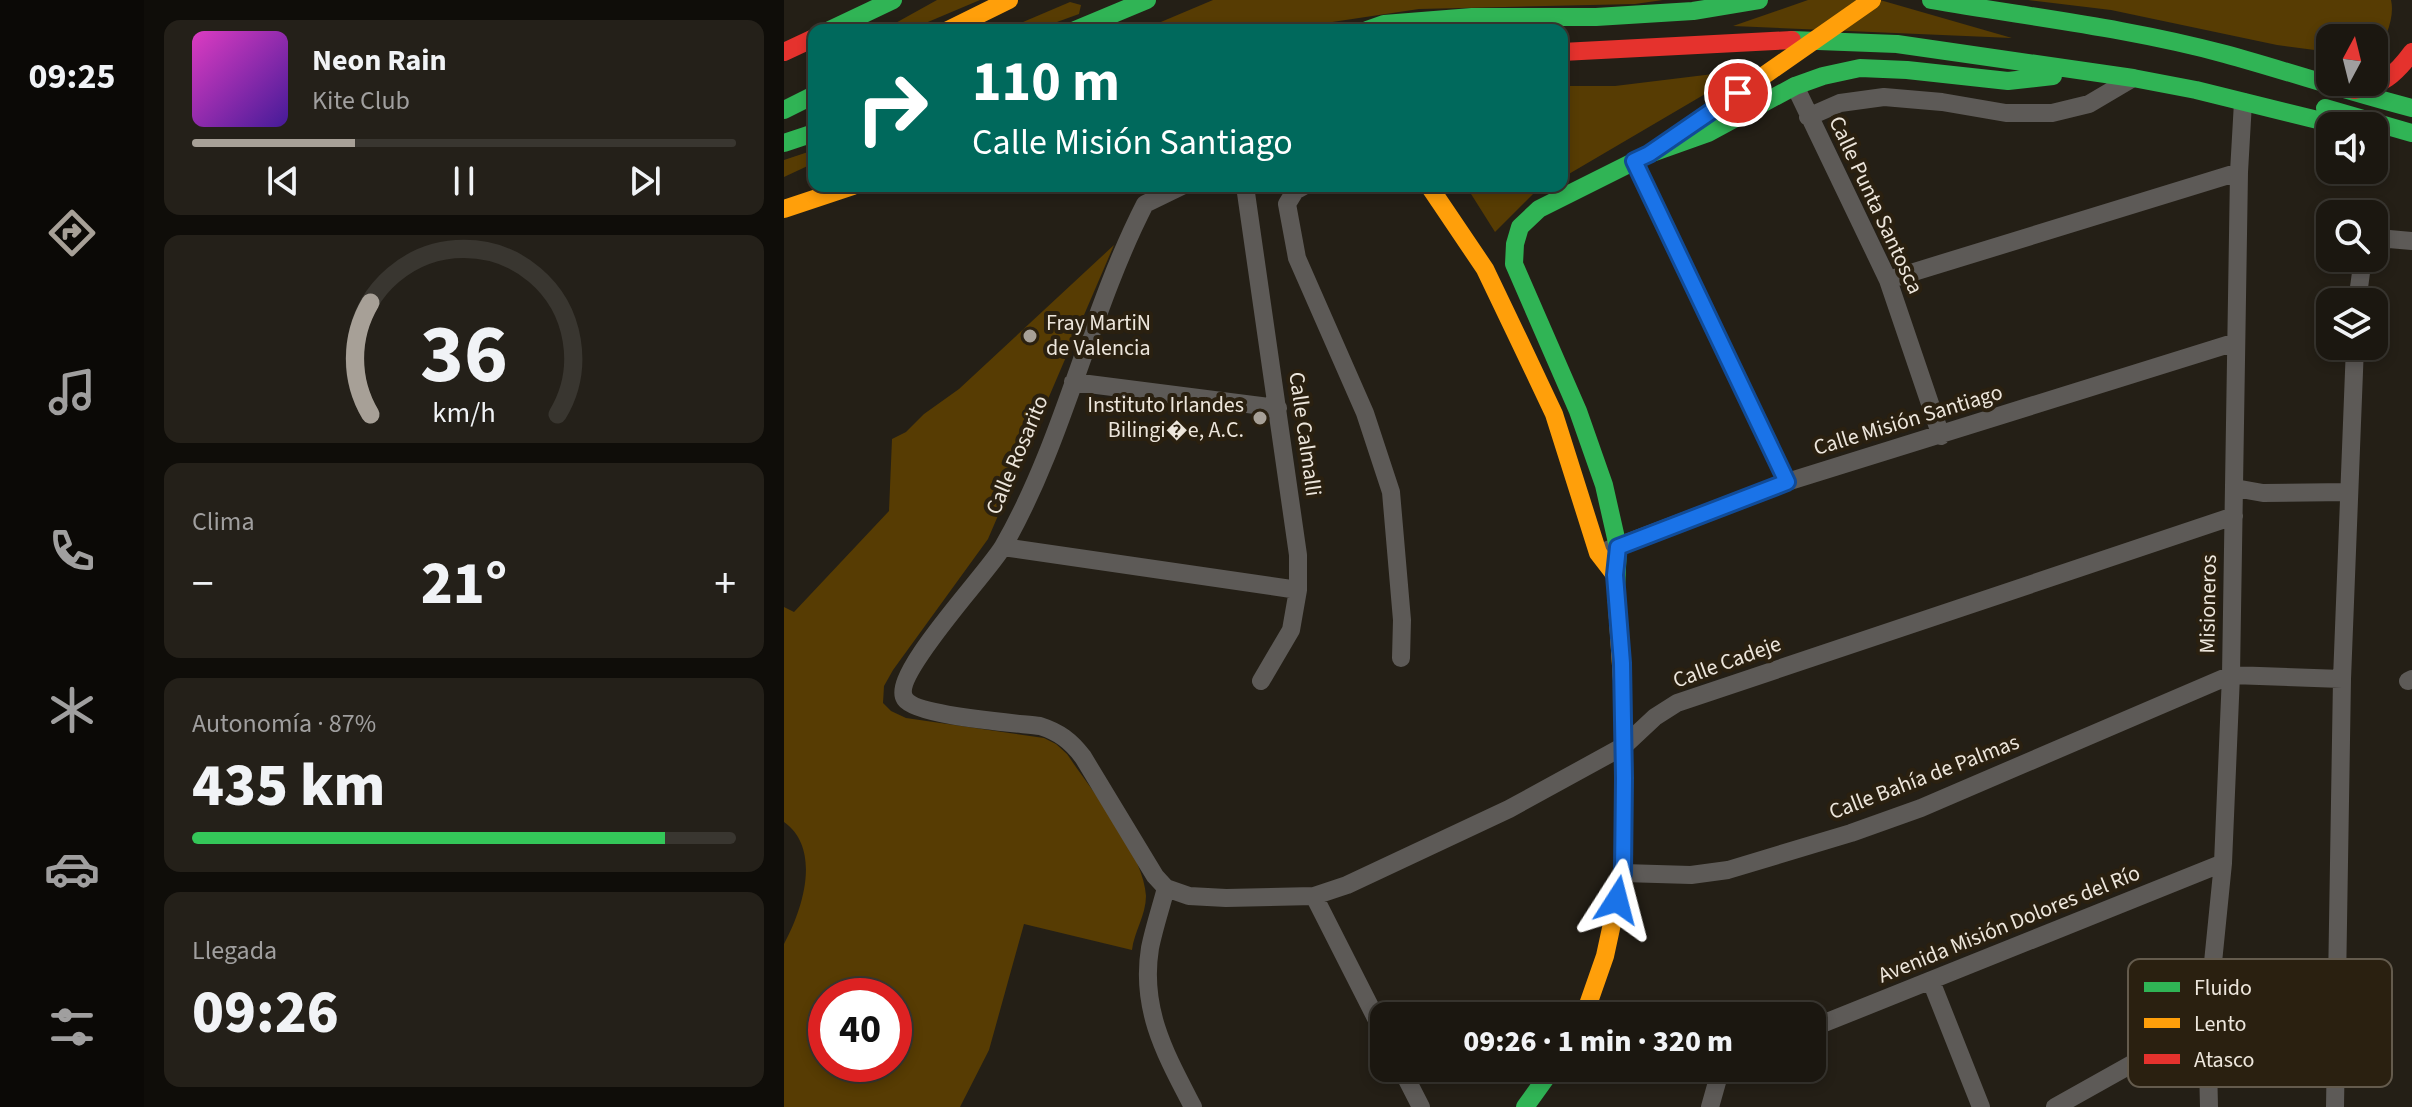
<!DOCTYPE html>
<html lang="es">
<meta charset="utf-8">
<style>
:root{--surface:#1b1710;--page:#242019;--text:#f1f3f6;--muted:#a09f9f;--line:#393630;--accent:#a7a097}
body{margin:0;font-family:"Source Sans 3",sans-serif;background:var(--page);color:var(--text);height:100vh;display:flex;flex-direction:column;font-size:30px;white-space:nowrap}
*{box-sizing:border-box;margin:0}
p{font-size:26px;color:var(--muted)}
.icon{flex:none;width:44px;height:44px;fill:none;stroke:currentColor;stroke-width:2;stroke-linecap:round;stroke-linejoin:round}
.map{position:relative;flex:1;overflow:hidden}
.sheet{display:flex;flex-direction:column;gap:20px;padding:20px;background:#0f0d09;width:640px}
.sheet>*{flex:none}
.banner{position:absolute;left:24px;top:24px;width:760px;height:168px;border-radius:16px;box-shadow:0 4px 12px #0003,0 0 0 2px var(--line);background:#00695c;color:#fff;overflow:hidden}
.needle{width:52px;rotate:7deg}
.buttons{position:absolute;left:1532px;top:24px;display:grid;gap:16px}
.buttons a{display:grid;place-items:center;width:72px;height:72px;border-radius:16px;background:var(--surface);box-shadow:0 4px 12px #0003,0 0 0 2px var(--line);font-size:40px}
.speed{position:absolute;left:24px;top:978px;display:flex;gap:16px;font-size:40px;font-weight:700;text-align:center}
.speed>*{display:grid;place-content:center;width:104px;height:104px;border-radius:50%;background:var(--surface);box-shadow:0 4px 12px #0003,0 0 0 2px var(--line);line-height:1}
.speed .limit{border:12px solid #d22;background:#fff;color:#111}
.pin{position:absolute;display:grid;place-items:center;width:68px;height:68px;color:#fff;margin:-34px;border:4px solid #fff;border-radius:50%;box-shadow:0 2px 8px #0007}
.me{position:absolute;width:88px;margin:-44px;rotate:9deg;stroke-linejoin:round;filter:drop-shadow(0 0 6px #0008)}
.turn{display:flex;align-items:center;gap:28px;height:168px;padding:0 32px;font-size:36px}
.turn .icon{width:104px;height:104px;stroke-width:2.5}
.turn b{display:block;font-size:56px;line-height:68px}
.big{font-size:60px;font-weight:800;line-height:1.1}
.sheet .widget{flex:1;display:flex;flex-direction:column;justify-content:center;gap:12px;min-width:0;padding:0 28px;border-radius:16px;background:var(--page)}
.sheet .dial{align-items:center;gap:0}
.dial svg{height:208px;overflow:visible;fill:none;stroke:var(--line);stroke-width:7;stroke-linecap:round;text-anchor:middle}
.dial text{fill:var(--text);stroke:none}
.song{display:flex;align-items:center;gap:24px}
.cover{width:96px;height:96px;border-radius:12px;background:linear-gradient(135deg,hsl(310 70% 55%),hsl(260 70% 35%))}
.played{height:8px;border-radius:4px;background:linear-gradient(90deg,var(--accent) 30%,var(--line) 30%)}
.keys{display:flex;justify-content:space-around;direction:ltr}
.heat{display:flex;justify-content:space-between;align-items:center;font-size:44px;direction:ltr}
.charge{height:12px;border-radius:6px;background:linear-gradient(90deg,#34c759 87%,var(--line) 0)}
.trip{position:absolute;left:586px;top:1002px;width:456px;height:80px;border-radius:16px;background:var(--surface);box-shadow:0 4px 12px #0003,0 0 0 2px var(--line);font-weight:800;line-height:80px;text-align:center}
main{display:flex;flex:1;min-height:0}
.tabs{display:flex;flex-direction:column;width:144px;justify-content:space-around;align-items:center;background:#0b0906;color:var(--muted)}
.tabs .icon{width:56px;height:56px}
.tabs .on{color:var(--accent)}
.tabs b{font-size:36px;color:var(--text)}
.map>svg:first-child{display:block}
</style>
<main>
<nav class="tabs">
<b>09:25</b>
<svg class="icon on" aria-label="directions" viewBox="0 0 24 24"><path d="M12 3l9 9-9 9-9-9zM9 14v-3h6M13 9l2 2-2 2"/></svg>
<svg class="icon" aria-label="music" viewBox="0 0 24 24"><path d="M9 18V5l10-2v13"/><circle cx="6" cy="18" r="3"/><circle cx="16" cy="16" r="3"/></svg>
<svg class="icon" aria-label="phone" viewBox="0 0 24 24"><path d="M5 4h4l2 5-3 2q2 4 5 5l2-3 5 2v4C11 20 4 13 5 4z"/></svg>
<svg class="icon" aria-label="climate" viewBox="0 0 24 24"><path d="M12 3v18M4 7l16 10M4 17L20 7"/></svg>
<svg class="icon" aria-label="car" viewBox="0 0 24 24"><path d="M5 17H2v-5l4-1 3-4h7l3 4 3 1v5h-3M9 17h6M6 11h13"/><circle cx="7" cy="17" r="2"/><circle cx="17" cy="17" r="2"/></svg>
<svg class="icon" aria-label="filters" viewBox="0 0 24 24"><path d="M4 7h16M4 17h16"/><circle cx="9" cy="7" r="2"/><circle cx="15" cy="17" r="2"/></svg>
</nav>
<section class="sheet">
<div class="widget">
<div class="song"><i class="cover"></i><div><b>Neon Rain</b><p>Kite Club</p></div></div>
<div class="played"></div>
<div class="keys"><svg class="icon" aria-label="previous" viewBox="0 0 24 24"><path d="M18 5L8 12l10 7zM5 5v14"/></svg><svg class="icon" aria-label="pause" viewBox="0 0 24 24"><path d="M8 5v14M16 5v14"/></svg><svg class="icon" aria-label="next" viewBox="0 0 24 24"><path d="M6 5l10 7-10 7zM19 5v14"/></svg></div>
</div>
<div class="widget dial"><svg viewBox="0 0 100 80">
<path d="M14 69A42 42 0 1 1 86 69"/>
<path d="M14 69A42 42 0 0 1 14 26" stroke="#a7a097"/>
<text x="50" y="56" font-size="32" font-weight="700">36</text>
<text x="50" y="72" font-size="11">km/h</text>
</svg></div>
<div class="widget"><p>Clima</p>
<div class="heat"><a>−</a><b class="big">21°</b><a>+</a></div>
</div>
<div class="widget"><p>Autonomía · 87%</p><b class="big">435 km</b><div class="charge"></div></div>
<div class="widget"><p>Llegada</p><b class="big">09:26</b></div>
</section>
<div class="map">
<svg width="1628" height="1107" viewBox="0 0 1628 1107">
<rect width="100%" height="100%" fill="#241f16"/>
<path fill="#573c03" fill-rule="evenodd" d="M153,0H196L125,30H99Z
M429,0H879L851,4L635,9L495,30H372L365,27Z
M1024,0H1096L1228,38L949,26Z
M1244,0H1607C1611,17 1602,41 1590,53V38H1546V52L1493,45L1327,10Z
M286,2L297,5L295,14L251,30H220Z
M962,70L778,178V86H831Z
M30,150V163L0,177V160Z
M682,186H763L749,194L711,232Z
M330,245L204,539L109,670L100,686L99,703L107,711L122,718L260,738L272,744L283,754C307,790 360,854 362,896C362,915 350,932 348,950L240,924L205,1050L176,1107H0V944C19,909 38,849 0,822V607L10,612L105,511L108,439L122,432L140,414L175,389ZM42,996H110V1064H42Z"/>
<g fill="none" stroke-linecap="round" stroke-linejoin="round">
<path stroke="#5d5a57" stroke-width="18" d="M1011,86L1104,280L1157,436
M1024,117L1056,103L1100,97L1158,102L1222,113H1268L1305,104L1349,78
M850,161L1003,482
M398,186L361,204C305,313 281,438 220,545C206,571 105,675 121,699C132,716 232,723 256,726C275,732 287,741 299,757L371,876L382,888L405,896L442,898L530,896L563,885L725,809L840,746L871,717L893,703L1450,516
M461,186L514,555V590L507,630L477,681
M520,186L511,191L503,204L513,258L581,413L607,492L618,620L617,658
M1590,244L1605,239L1628,241
M1104,280L1455,172
M1573,302L1579,258
M289,382L494,408
M1451,488L1479,493L1565,492
M219,547L514,590
M824,550L1003,482L1452,342
M1624,681L1628,679
M839,873L907,875L944,870L1067,833L1137,808L1447,675L1558,679
M382,888C377,907 370,928 366,948C356,1010 382,1055 409,1107
M530,896L600,1034
M1147,981L1197,1107
M1028,1028L1439,863
M617,1068L637,1107
M926,1107L937,1068
M1271,1107L1423,1022L1466,1018L1553,1017
M1425,1107L1423,1022L1439,863L1447,675L1455,172L1459,102
M1551,1107L1558,679L1571,346"/>
<path stroke="#30b455" stroke-width="18" d="M1147,0C1245,17 1345,28 1441,54C1503,71 1565,92 1628,108
M46,30L109,0
M291,30L363,0
M583,30L600,24L688,17H812L909,11L975,0
M1008,40L1113,44L1349,78L1412,90L1558,126
M1541,108L1628,133
M0,110L30,95
M0,143L30,133
M865,154L924,133L1011,86L1039,76L1076,68L1123,70L1224,81L1269,76
M832,589L834,547L820,485L794,411L730,264L731,244L736,227L755,209L865,154L932,109
M741,1107L769,1068"/>
<path stroke="#ff9f0a" stroke-width="18" d="M164,30L225,0
M645,186L701,269L735,340L770,414L814,553L831,575
M0,209L69,186
M800,1016L821,956L839,873V696L832,589"/>
<path stroke="#e5322d" stroke-width="18" d="M0,52L30,38
M778,52L1008,40
M1570,90C1597,87 1612,74 1628,52"/>
<path stroke="#ff9f0a" stroke-width="18" d="M932,109L1088,0"/>
</g>
<g fill="none" stroke-linecap="round" stroke-linejoin="round">
<defs>
<path id="route" d="M833,900L839,873L840,778L838,663L831,575L834,547L1003,482L850,161L865,154L954,93"/>
</defs>
<use href="#route" stroke="#114b97" stroke-width="20"/>
<use href="#route" stroke="#1a73e8" stroke-width="14"/>
</g>
<g fill="#a7a097" stroke="#2a2010" stroke-width="3">
<circle cx="246" cy="336" r="8"/>
<circle cx="476" cy="418" r="8"/>
</g>
<g text-anchor="middle" dominant-baseline="central" stroke-width="8" stroke-linejoin="round" paint-order="stroke">
<g font-size="22" fill="#ede6dc" stroke="#2a2010">
<text transform="translate(1092 205) rotate(65)">Calle Punta Santosca</text>
<text transform="translate(1124 420) rotate(-17)">Calle Misión Santiago</text>
<text transform="translate(521 434) rotate(82)">Calle Calmalli</text>
<text transform="translate(233 455) rotate(-67)">Calle Rosarito</text>
<text transform="translate(1424 604) rotate(-89)">Misioneros</text>
<text transform="translate(943 662) rotate(-20)">Calle Cadeje</text>
<text transform="translate(1140 777) rotate(-21)">Calle Bahía de Palmas</text>
<text transform="translate(1225 924) rotate(-22)">Avenida Misión Dolores del Río</text>
</g>
<g font-size="22" fill="#ede6dc" stroke="#2a2010" text-anchor="start">
<text x="262" y="323">Fray MartiN<tspan x="262" dy="25">de Valencia</tspan></text>
<text x="460" y="405" text-anchor="end">Instituto Irlandes<tspan x="460" dy="25">Bilingi�e, A.C.</tspan></text>
</g>
</g>
<rect x="1344" y="959" width="264" height="128" rx="12" fill="#2a2010" stroke="#645b4d" stroke-width="2"/>
<rect x="1360" y="982" width="36" height="10" fill="#30b455"/>
<rect x="1360" y="1018" width="36" height="10" fill="#ff9f0a"/>
<rect x="1360" y="1054" width="36" height="10" fill="#e5322d"/>
<g font-size="22" fill="#ede6dc">
<text x="1410" y="995">Fluido</text>
<text x="1410" y="1031">Lento</text>
<text x="1410" y="1067">Atasco</text>
</g>
</svg>
<div class="buttons">
<a><svg class="needle" viewBox="-14 -14 28 28"><path d="M0-13l5 13h-10z" fill="#e53935"/><path d="M0 13l5-13h-10z" fill="#a09f9f"/></svg></a>
<a><svg class="icon" aria-label="sound" viewBox="0 0 24 24"><path d="M4 9h4l5-4v14l-5-4H4zM17 9q2 3 0 6"/></svg></a>
<a><svg class="icon" aria-label="search" viewBox="0 0 24 24"><circle cx="10" cy="10" r="6"/><path d="M15 15l6 6"/></svg></a>
<a><svg class="icon" aria-label="layers" viewBox="0 0 24 24"><path d="M12 4l9 5-9 5-9-5zM3 14l9 5 9-5"/></svg></a>
</div>
<div class="speed"><div class="limit">40</div></div>
<div class="pin" style="left:954px;top:93px;background:#d93025"><svg class="icon" aria-label="arrive" viewBox="0 0 24 24"><path d="M6 21V4h12l-3 4 3 4H6"/></svg></div>
<svg class="me" style="left:833px;top:900px" viewBox="-20 -20 40 40"><path d="M0-17L14 15 0 8-14 15z" fill="#1a73e8" stroke="#fff" stroke-width="4"/></svg>
<div class="trip">09:26 · 1 min · 320 m</div>
<div class="banner">
<div class="turn"><svg class="icon" aria-label="right" viewBox="0 0 24 24"><path d="M7 20v-9h11M14 6l5 5-5 5"/></svg><div><b>110 m</b>Calle Misión Santiago</div></div>
</div>
</div>
</main>
